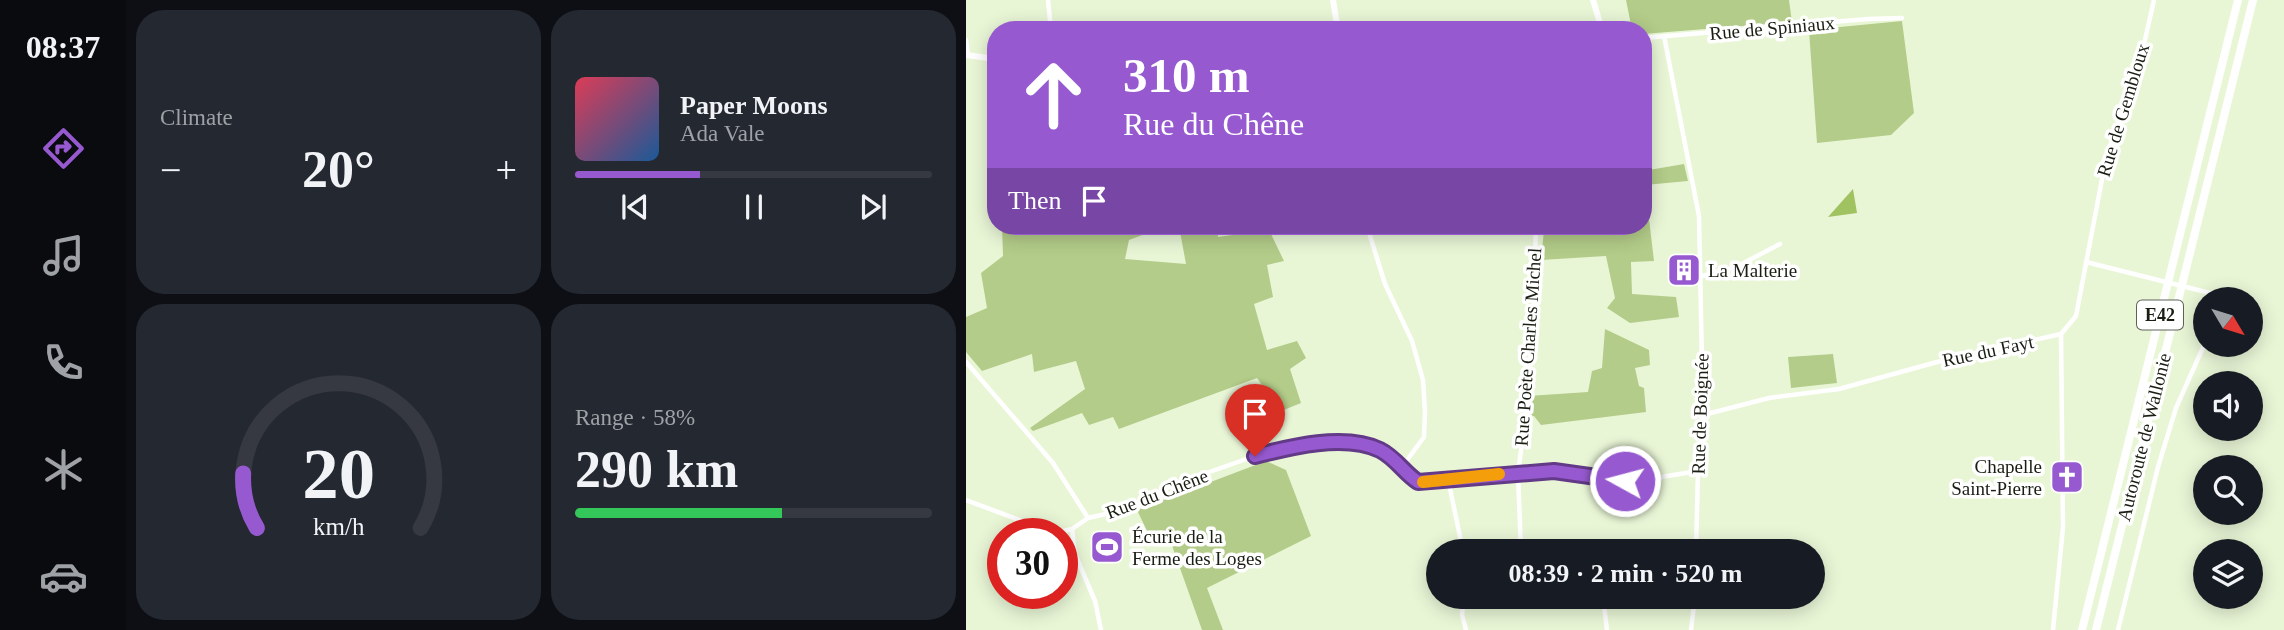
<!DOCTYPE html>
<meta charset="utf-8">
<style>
:root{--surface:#171b24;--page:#242831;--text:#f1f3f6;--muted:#9ea1a6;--line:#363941;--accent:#9659d0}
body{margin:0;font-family:Georgia,serif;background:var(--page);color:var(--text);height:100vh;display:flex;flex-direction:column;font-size:26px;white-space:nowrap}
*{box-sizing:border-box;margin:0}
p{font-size:23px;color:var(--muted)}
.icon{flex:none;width:38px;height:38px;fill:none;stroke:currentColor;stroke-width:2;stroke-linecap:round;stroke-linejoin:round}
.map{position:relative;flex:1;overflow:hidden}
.drawer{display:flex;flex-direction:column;gap:10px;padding:10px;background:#0d0f14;width:840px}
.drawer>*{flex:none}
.hud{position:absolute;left:21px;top:21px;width:665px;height:214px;border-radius:28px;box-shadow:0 4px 18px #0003;background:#9659d0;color:#fff;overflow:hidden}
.needle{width:46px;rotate:128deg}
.fabs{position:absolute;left:1227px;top:287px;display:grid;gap:14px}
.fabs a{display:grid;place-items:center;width:70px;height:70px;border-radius:50%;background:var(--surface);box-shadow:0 4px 18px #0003;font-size:35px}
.speed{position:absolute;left:21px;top:518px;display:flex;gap:14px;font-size:35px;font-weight:700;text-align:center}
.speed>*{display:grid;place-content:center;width:91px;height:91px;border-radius:50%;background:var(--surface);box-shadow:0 4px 18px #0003;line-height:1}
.speed .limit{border:10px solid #d22;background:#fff;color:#111}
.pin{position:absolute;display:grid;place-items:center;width:60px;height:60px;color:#fff;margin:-72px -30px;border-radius:50% 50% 50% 0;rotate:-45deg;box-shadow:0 0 7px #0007}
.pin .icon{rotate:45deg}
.me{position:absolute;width:77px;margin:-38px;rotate:277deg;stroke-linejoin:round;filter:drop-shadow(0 0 5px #0008)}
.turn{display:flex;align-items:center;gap:24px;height:147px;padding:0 21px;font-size:32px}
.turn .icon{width:91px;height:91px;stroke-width:2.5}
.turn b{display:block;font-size:49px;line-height:60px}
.then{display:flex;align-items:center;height:66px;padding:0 21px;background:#0003;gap:14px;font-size:26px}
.big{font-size:52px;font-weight:700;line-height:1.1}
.drawer .tile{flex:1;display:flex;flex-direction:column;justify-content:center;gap:10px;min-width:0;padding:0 24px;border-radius:28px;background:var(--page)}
.drawer .dial{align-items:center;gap:0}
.dial svg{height:182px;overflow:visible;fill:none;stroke:var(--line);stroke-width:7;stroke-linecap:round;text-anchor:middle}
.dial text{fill:var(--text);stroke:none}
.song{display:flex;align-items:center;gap:21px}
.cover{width:84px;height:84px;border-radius:10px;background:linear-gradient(135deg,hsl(350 70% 55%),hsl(210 70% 35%))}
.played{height:7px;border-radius:4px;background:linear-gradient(90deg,var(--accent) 35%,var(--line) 35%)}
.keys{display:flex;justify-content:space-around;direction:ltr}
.heat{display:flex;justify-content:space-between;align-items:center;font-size:38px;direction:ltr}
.charge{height:10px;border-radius:5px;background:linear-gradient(90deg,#34c759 58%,var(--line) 0)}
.drawer .tiles{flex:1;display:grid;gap:10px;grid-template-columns:repeat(2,1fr)}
.trip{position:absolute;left:460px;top:539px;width:399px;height:70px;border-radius:35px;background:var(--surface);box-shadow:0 4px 18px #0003;font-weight:700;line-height:70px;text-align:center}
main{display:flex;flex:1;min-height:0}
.dock{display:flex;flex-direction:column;width:126px;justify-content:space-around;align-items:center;background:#090b0e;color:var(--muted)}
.dock .icon{width:49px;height:49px}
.dock .selected{color:var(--accent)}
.dock b{font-size:32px;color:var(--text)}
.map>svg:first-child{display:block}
</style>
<main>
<nav class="dock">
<b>08:37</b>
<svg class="icon selected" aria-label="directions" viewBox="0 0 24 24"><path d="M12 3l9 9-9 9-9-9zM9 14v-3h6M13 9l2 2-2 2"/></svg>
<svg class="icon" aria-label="music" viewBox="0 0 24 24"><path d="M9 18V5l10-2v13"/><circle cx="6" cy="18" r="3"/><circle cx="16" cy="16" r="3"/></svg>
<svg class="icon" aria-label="phone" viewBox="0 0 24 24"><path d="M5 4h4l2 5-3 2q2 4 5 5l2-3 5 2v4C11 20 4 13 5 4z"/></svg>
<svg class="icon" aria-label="climate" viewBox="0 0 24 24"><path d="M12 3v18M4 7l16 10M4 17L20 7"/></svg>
<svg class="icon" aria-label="car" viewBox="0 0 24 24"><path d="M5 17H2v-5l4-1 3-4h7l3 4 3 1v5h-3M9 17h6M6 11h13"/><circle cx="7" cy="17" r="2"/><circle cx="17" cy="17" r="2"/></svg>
</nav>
<section class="drawer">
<div class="tiles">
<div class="tile"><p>Climate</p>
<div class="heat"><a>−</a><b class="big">20°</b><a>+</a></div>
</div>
<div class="tile">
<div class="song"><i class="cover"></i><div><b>Paper Moons</b><p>Ada Vale</p></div></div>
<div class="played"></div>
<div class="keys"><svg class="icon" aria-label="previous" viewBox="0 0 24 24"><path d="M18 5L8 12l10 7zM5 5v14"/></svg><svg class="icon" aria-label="pause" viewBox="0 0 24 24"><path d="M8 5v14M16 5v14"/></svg><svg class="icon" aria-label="next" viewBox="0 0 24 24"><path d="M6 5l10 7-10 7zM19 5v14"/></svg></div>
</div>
<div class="tile dial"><svg viewBox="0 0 100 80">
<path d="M14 69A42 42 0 1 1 86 69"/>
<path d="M14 69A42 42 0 0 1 8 45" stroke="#9659d0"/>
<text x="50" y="56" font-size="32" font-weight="700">20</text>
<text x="50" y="72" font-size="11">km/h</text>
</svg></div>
<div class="tile"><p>Range · 58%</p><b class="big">290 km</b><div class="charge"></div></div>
</div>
</section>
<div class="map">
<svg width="1318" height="630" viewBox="0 0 1318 630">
<rect width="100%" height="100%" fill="#e9f6d6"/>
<path fill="#b3cc89" d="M660,0H823L826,22L677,34V30H666Z
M936,21L948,113L925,135L851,143L843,30Z
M718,164L722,181L679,185L688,261L665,262L666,294L710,297L713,317L664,323L641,308L649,298L640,256L575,260L578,230L619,226H677V171Z
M36,226H198L197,230L187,231L163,240L159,259L220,264L213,226H251L252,237L303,230L318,261L301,265L307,297L288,304L301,350L331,341L340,358L324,369L335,403L315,411L291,378L153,429L147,417L123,425L116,413L67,431L64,428L119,389L110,361L68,372L66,354L16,371L0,352V317L21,308L15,273L37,256Z
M639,329L683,350L684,365L669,368L673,386L678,388L680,412L575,425L568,416L563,417L562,396L622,392L626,371L636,368Z
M867,354L871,383L825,388L822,357Z
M300,461L320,470L345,536L241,588L257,630H236L204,540L183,535L171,510Z"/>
<path fill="#a0c261" d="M887,189L891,213L862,217Z"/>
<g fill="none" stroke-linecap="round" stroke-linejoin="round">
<path stroke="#fff" stroke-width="4.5" d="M82,0L85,30
M698,36L733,216L737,415L732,471L730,551
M677,38L902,19L936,18
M0,40L2,55
M401,226L419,284L446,341L457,380L459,412L458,437L436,467
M1120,262L1268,299
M736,276L770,267L814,244
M0,362L87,463L122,518
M737,415L803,398L873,389L971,362L1095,334L1110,316L1141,153L1160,108L1174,62L1188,0
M482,479L497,551
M0,500L88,533L106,529L122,518L149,512L212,483L289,456L346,444H397L415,450L428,459L442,476L452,482L588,471L671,481L732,471
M106,529L109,554L129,601L135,630
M555,551L552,473L561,405L567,327L570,226
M498,597L496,615L500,630
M637,597L641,630
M725,630L729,597
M1087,630L1097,527L1095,334
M1152,630L1192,467L1210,408L1239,343"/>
<path stroke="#fff" stroke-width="6" d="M367,0L372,30
M627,0L636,30
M0,55L30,59"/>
<path stroke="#fff" stroke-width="8" d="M1116,630L1272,0
M1130,630L1287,0"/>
</g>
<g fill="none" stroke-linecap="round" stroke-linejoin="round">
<defs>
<path id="route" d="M289,456C324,447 379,433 414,450C430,458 438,473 452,482L588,471L659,481"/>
</defs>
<use href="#route" stroke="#623a87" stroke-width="18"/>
<use href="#route" stroke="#9659d0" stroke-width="12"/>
<path stroke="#f59e0b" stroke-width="12" d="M457,482L533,474"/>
</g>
<defs>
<symbol id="building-square" viewBox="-11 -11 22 22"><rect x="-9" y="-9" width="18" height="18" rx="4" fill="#9659d0" stroke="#fff"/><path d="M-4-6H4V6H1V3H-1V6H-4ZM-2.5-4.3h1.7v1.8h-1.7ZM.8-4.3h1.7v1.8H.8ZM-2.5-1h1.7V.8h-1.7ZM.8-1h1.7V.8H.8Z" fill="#fff"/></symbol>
<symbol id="church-square" viewBox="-11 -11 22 22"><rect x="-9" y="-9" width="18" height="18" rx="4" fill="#9659d0" stroke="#fff"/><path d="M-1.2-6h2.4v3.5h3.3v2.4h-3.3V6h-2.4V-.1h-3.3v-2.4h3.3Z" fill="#fff"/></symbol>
<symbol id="stadium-square" viewBox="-11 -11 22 22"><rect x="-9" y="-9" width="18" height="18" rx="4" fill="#9659d0" stroke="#fff"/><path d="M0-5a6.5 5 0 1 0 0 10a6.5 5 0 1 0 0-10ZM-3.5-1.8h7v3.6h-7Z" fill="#fff"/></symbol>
</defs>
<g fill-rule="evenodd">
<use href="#building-square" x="699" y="251" width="38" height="38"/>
<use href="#church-square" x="1082" y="458" width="38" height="38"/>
<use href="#stadium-square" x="122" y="528" width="38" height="38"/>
</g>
<g text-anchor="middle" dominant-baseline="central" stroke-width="7" stroke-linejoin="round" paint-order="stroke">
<rect fill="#fff" stroke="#5e6259" stroke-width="2" x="1171" y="300.5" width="46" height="29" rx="5"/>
<g font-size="18" font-weight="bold" fill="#191e12">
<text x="1194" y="315">E42</text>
</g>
<g font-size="19" fill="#191e12" stroke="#fff">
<text transform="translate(806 28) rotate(-5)">Rue de Spiniaux</text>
<text transform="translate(1157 110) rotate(-73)">Rue de Gembloux</text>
<text transform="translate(562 347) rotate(-86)">Rue Poète Charles Michel</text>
<text transform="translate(1022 351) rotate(-12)">Rue du Fayt</text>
<text transform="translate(734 414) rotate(-88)">Rue de Boignée</text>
<text transform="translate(1178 437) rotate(-76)">Autoroute de Wallonie</text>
<text transform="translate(191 494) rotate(-21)">Rue du Chêne</text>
</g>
<g font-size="19" fill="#191e12" stroke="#fff" text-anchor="start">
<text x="742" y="270">La Malterie</text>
<text x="1076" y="466" text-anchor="end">Chapelle<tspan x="1076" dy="22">Saint-Pierre</tspan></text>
<text x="166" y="536">Écurie de la<tspan x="166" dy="22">Ferme des Loges</tspan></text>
</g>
</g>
</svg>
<div class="fabs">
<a><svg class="needle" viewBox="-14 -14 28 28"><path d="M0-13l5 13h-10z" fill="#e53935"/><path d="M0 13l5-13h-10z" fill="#9ea1a6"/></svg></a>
<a><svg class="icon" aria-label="sound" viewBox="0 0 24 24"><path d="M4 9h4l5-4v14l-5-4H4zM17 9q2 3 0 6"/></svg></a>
<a><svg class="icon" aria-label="search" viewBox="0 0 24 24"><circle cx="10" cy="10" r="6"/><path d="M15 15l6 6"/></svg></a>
<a><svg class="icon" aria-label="layers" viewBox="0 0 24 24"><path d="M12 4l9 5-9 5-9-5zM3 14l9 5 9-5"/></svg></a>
</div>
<div class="speed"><div class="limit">30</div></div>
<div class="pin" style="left:289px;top:456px;background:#d93025"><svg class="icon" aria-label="arrive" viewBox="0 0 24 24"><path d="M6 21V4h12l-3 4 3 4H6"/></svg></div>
<svg class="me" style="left:659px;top:481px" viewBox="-20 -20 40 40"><circle r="17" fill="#9659d0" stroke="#fff" stroke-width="3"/><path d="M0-11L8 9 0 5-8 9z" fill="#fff"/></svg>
<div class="trip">08:39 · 2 min · 520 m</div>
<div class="hud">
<div class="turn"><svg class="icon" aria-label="ahead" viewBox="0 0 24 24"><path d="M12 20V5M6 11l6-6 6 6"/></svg><div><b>310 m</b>Rue du Chêne</div></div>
<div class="then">Then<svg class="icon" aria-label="arrive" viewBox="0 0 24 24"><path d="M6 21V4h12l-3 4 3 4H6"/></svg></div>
</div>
</div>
</main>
